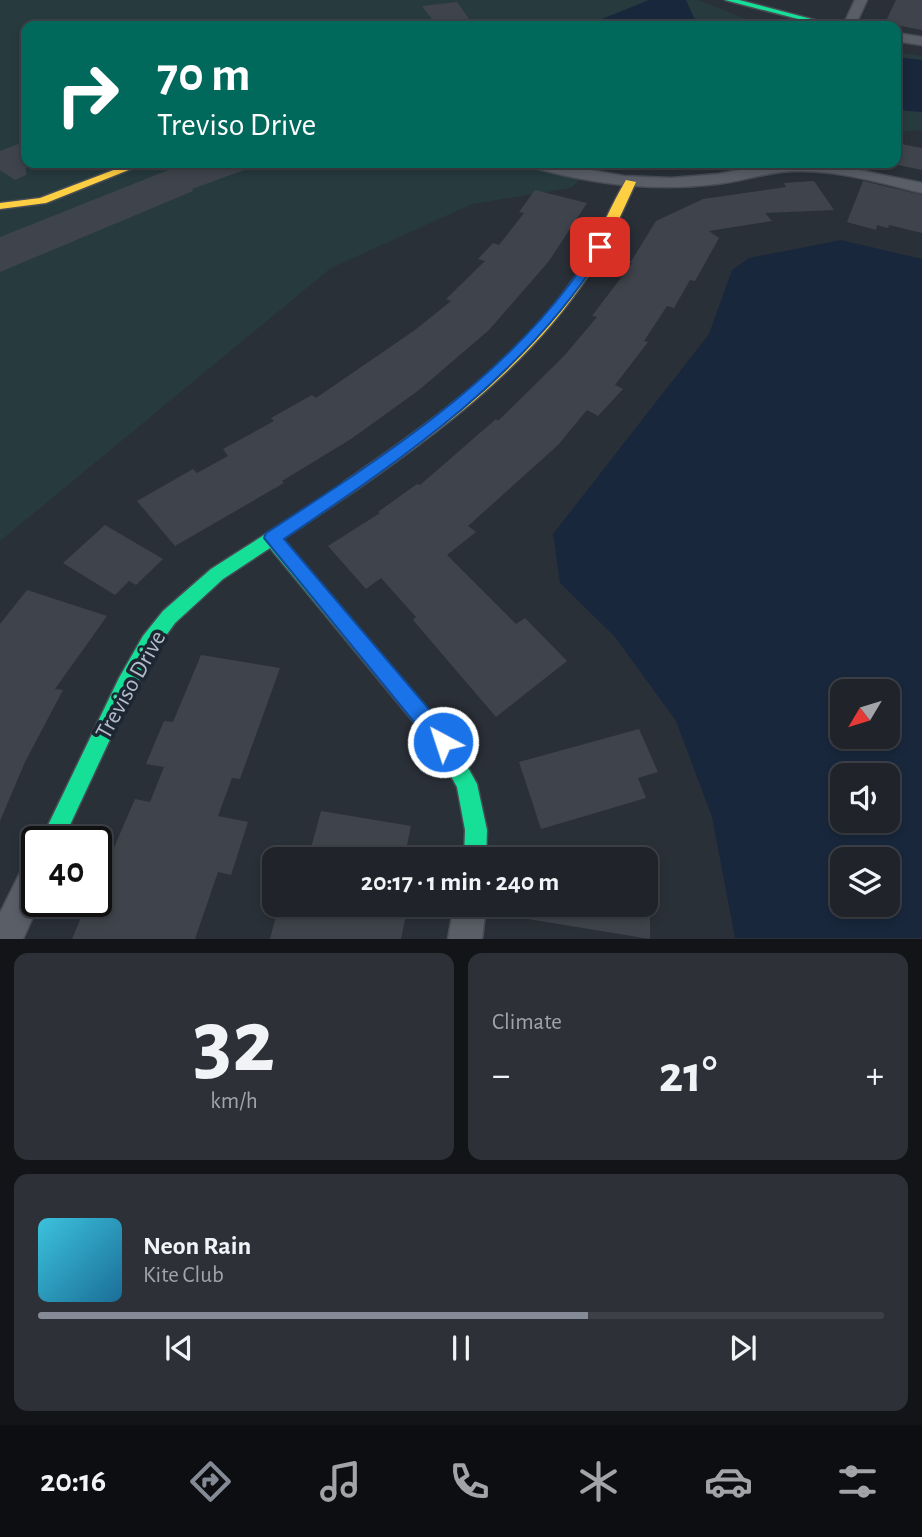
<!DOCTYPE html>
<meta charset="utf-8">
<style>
:root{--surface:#20242a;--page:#2d3036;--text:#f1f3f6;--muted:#a2a4a8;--line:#3d4147;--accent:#848b96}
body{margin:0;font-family:"Alegreya Sans",sans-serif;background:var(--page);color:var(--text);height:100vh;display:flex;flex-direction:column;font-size:26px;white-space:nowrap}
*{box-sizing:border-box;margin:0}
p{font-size:23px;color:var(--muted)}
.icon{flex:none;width:38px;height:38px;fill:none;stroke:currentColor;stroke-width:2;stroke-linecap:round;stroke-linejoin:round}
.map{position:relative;height:939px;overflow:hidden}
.details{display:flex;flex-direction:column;gap:14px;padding:14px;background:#121417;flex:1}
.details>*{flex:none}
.guide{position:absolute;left:21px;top:21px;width:880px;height:147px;border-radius:14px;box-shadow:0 4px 10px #0003,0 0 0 2px var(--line);background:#00695c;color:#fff;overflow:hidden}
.needle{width:46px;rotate:232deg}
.buttons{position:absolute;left:830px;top:679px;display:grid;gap:14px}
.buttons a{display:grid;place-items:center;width:70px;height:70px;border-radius:14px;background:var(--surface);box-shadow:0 4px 10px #0003,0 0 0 2px var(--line);font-size:35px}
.speed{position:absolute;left:21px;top:826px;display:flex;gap:14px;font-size:35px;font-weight:700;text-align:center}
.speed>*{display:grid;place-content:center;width:91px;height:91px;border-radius:50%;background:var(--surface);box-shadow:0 4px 10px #0003,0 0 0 2px var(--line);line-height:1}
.speed .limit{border:4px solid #111;border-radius:10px;background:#fff;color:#111}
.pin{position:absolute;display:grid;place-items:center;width:60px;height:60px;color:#fff;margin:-30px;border-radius:14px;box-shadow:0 4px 10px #0006}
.me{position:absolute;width:77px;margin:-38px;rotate:320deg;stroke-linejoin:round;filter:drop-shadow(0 0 5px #0008)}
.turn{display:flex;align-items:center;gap:24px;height:147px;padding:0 21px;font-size:32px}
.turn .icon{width:91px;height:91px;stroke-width:2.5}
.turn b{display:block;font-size:49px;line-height:60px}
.big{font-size:52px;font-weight:700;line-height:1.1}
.details .tile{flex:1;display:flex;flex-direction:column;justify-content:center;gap:10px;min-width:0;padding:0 24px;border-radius:14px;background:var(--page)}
.details .dial{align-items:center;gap:0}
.dial b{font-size:91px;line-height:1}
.song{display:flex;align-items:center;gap:21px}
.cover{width:84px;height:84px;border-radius:10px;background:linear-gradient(135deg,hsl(190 70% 55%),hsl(200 70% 35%))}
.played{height:7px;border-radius:4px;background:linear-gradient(90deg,var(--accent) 65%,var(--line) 65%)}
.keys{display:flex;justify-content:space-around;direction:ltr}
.heat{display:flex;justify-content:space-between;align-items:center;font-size:38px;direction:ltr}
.details .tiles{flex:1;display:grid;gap:14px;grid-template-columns:1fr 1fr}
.tile:last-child{grid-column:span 2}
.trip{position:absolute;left:262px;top:847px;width:396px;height:70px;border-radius:14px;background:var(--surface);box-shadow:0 4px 10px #0003,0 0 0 2px var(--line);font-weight:700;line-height:70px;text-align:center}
.dock{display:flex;height:112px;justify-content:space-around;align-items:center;background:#0d0e11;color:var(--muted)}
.dock .icon{width:49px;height:49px}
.dock .active{color:var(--accent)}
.dock b{font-size:32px;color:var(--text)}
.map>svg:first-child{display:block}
</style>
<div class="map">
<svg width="922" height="939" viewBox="0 0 922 939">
<rect width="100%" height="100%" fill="#2a3038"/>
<path fill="#273a3e" d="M0,0H698L764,26H26V163H597L571,188L472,204L331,268L0,541Z
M896,52L922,56V130L896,132Z"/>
<path fill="#19273c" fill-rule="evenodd" d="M649,0H686L694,18L717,26H612L602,19Z
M896,57L922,60V112L896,110Z
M841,240L922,259V938H735L712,817L676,721L615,637L560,583L553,534L709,334L732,270L749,258ZM842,691H887V737H842ZM842,775H887V821H842ZM842,859H887V905H842Z"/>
<path fill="#3f444c" d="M896,0H922V30L885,23Z
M457,2L474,26H437L422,6Z
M26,141V175L15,180L0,170V151Z
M901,144L922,148V170L893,164Z
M186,163L258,165L192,189L193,191L0,272V237Z
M814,181L834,210L765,213L772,221L709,231L719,238L695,281L690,280L674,308L667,306L644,341L648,342L615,385L623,389L598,416L587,410L558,445L468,526L476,532L447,555L516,624L525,618L567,661L496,717L413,620L416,617L381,578L366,589L328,546L380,513L378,512L417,484L420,485L496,419L498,421L564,356L597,317L592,316L632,263H630L656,221L703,199L786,187L784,183Z
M863,181L922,195V233L889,225L888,228L877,225L876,230L847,222Z
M535,190L587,203L549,261L489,330L419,390L351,439L282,481L284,483L175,546L137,501L193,469L197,473L228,456L223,449L274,421L271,418L312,395L316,398L415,330L451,301L446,299L485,261L478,259L493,243L499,245L524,213L519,212Z
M105,525L163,559L136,585L129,581L115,595L63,563Z
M27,590L107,616L55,689L63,690L25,762L0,821V624Z
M201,655L280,668L240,779L232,778L218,816L248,822L231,875L218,872L195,939H72L88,901H96V889L135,799L150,802L164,767L146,764L164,721L173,722Z
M639,729L658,772L638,778L646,798L541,829L519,762Z
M321,811L411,826L404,859H308Z
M279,905H325L405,919L401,939H270Z
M504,905H650V939L504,915Z"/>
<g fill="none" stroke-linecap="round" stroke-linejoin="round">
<defs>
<path id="street" d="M855,0H867L855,26H843Z
M381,21L389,26H376L377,22Z
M896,33L922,37V45L896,41Z
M525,163H549L624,176L671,178L718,174L778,163H824L922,183V193C881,183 839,170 796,171C769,171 744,181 717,184C653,192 590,184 528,166Z
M37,856V901H40L23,939H0V913L26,861Z
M454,905H486L482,939H448Z"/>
<path id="fast" d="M725,0H739L838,26H825Z
M350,480L356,482L358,486L356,490L283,539L450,735L477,784L487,830L486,859H464L465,830L457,787L436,749L270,548L223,579L175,623L157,648L133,690L62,842H40L119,678L143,636L163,611L211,569Z"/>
<path id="slow" d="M132,163H146L46,203L0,209V203L40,198Z
M626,180L636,182C622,213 608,244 590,273C531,364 443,429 356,490H344L342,486L344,482C430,423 518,361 577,274C596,244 608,210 626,180Z"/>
</defs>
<use href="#street" stroke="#484c55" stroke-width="3"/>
<use href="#fast" stroke="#484c55" stroke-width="3"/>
<use href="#slow" stroke="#484c55" stroke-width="3"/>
<use href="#street" fill="#5a5e66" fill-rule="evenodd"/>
<use href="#fast" fill="#16e098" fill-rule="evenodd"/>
<use href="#slow" fill="#ffcf43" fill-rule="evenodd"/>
</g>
<path fill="#1a73e8" stroke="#114b97" stroke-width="2" d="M600,243L606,247C528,374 405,457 284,539L451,735L454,742L451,749L443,752L436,749L264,538L266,533C375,462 490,389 569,285C579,272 586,258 595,244Z"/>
<g text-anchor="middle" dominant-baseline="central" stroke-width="7" stroke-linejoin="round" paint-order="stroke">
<g font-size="24" fill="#b4bcc9" stroke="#1d2633">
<text transform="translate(131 685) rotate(-61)">Treviso Drive</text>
</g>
</g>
</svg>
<div class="buttons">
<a><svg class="needle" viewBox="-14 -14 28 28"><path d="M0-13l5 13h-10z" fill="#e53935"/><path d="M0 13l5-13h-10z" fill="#a2a4a8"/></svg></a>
<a><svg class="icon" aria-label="sound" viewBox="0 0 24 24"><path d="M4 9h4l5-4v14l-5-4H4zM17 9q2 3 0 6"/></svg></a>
<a><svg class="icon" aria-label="layers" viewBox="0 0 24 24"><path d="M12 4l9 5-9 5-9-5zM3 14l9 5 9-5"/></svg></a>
</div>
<div class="speed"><div class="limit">40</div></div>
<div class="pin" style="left:600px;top:247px;background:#d93025"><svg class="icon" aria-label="arrive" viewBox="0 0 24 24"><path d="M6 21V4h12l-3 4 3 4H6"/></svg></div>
<svg class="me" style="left:443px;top:742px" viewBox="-20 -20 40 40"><circle r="17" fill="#1a73e8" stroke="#fff" stroke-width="3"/><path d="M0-11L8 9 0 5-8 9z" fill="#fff"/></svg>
<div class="trip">20:17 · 1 min · 240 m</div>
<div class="guide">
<div class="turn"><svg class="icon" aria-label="right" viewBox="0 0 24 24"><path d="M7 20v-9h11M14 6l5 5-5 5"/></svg><div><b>70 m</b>Treviso Drive</div></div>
</div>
</div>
<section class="details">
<div class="tiles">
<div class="tile dial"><b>32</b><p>km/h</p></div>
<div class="tile"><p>Climate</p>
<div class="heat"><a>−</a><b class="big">21°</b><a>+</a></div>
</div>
<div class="tile">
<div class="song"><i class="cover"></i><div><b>Neon Rain</b><p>Kite Club</p></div></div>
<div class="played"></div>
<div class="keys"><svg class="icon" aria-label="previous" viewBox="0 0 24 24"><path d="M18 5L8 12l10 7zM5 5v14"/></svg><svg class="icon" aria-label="pause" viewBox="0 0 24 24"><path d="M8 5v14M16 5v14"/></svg><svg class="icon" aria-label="next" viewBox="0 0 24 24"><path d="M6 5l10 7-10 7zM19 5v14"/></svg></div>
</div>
</div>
</section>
<nav class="dock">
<b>20:16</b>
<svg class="icon active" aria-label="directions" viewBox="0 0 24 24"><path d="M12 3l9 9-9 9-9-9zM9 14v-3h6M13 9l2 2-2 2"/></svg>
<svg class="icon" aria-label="music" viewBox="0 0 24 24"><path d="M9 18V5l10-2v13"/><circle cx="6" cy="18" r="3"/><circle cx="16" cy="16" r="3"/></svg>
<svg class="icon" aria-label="phone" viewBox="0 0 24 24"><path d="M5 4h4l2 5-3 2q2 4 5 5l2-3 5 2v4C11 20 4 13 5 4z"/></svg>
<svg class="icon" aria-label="climate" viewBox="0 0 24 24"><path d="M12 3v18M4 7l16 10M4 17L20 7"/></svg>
<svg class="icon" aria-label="car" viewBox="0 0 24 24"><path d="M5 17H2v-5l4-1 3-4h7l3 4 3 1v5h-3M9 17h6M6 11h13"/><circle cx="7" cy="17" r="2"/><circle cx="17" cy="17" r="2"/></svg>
<svg class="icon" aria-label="filters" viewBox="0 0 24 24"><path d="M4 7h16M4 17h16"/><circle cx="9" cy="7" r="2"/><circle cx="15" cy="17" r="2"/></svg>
</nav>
